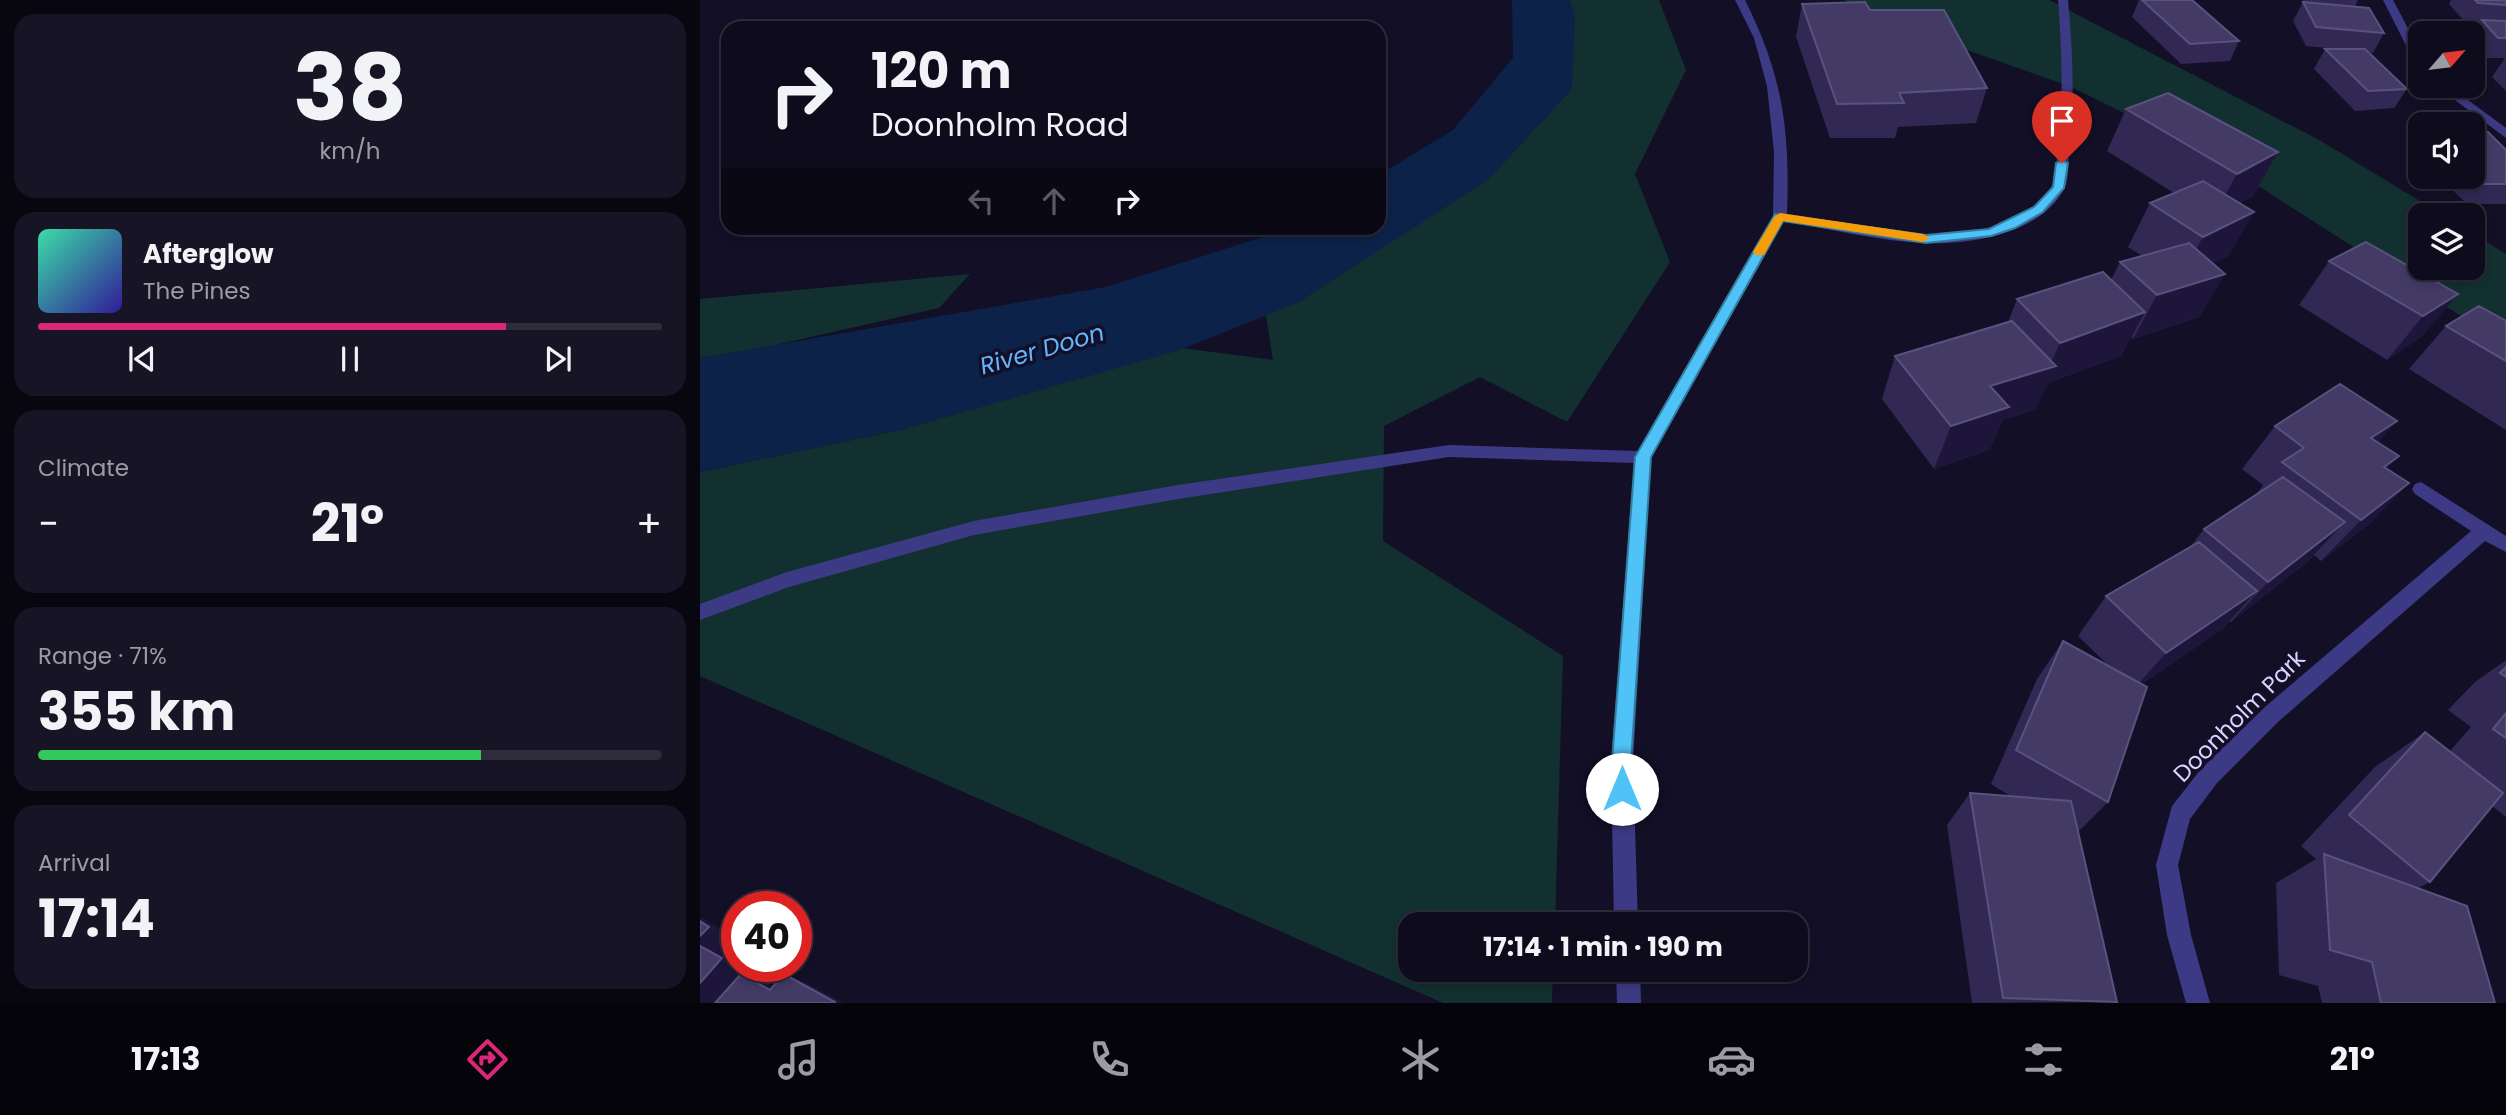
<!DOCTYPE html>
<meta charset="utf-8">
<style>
:root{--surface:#0e0b1c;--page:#171425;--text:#f1f3f6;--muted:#9b9ba3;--line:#2e2b3b;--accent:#db2777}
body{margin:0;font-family:Poppins,sans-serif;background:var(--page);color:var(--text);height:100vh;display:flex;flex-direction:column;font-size:26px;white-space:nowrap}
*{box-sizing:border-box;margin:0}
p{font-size:23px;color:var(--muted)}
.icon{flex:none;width:38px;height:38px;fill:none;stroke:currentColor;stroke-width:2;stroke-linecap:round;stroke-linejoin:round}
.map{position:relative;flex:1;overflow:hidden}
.drawer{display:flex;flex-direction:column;gap:14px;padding:14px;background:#08060f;width:700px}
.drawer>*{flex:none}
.guide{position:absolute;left:21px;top:21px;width:665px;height:214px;border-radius:21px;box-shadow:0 4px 10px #0003,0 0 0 2px var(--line);background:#0e0b1c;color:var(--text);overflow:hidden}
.needle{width:46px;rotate:62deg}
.controls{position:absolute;left:1708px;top:21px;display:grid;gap:14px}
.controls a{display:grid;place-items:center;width:77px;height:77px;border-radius:14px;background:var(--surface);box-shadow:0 4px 10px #0003,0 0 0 2px var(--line);font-size:35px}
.speed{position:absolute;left:21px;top:891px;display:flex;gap:14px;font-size:35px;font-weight:700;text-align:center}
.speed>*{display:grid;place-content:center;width:91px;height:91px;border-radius:50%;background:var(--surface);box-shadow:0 4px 10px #0003,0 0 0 2px var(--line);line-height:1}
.speed .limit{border:10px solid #d22;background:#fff;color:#111}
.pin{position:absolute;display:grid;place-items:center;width:60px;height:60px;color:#fff;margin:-72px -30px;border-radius:50% 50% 50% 0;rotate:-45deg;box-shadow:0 0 7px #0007}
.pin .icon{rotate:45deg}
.me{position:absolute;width:77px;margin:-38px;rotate:0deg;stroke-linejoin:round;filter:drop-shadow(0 0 5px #0008)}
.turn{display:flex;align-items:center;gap:24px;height:147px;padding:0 35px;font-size:32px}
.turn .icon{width:91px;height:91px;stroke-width:2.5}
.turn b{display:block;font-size:49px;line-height:60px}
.lanes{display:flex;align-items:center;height:66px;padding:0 35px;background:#0003;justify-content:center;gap:35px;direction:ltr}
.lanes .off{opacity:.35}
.big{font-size:52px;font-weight:700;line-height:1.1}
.drawer .widget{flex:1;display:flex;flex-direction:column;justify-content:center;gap:10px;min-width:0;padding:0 24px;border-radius:21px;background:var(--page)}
.drawer .dial{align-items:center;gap:0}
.dial b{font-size:91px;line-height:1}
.song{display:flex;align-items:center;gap:21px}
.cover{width:84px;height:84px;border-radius:10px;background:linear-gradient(135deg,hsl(160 70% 55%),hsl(250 70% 35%))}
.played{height:7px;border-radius:4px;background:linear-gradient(90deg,var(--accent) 75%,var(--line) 75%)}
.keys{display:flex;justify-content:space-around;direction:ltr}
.heat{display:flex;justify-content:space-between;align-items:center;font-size:38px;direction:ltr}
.charge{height:10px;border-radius:5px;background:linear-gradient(90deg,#34c759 71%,var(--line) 0)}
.trip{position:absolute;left:698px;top:912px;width:410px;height:70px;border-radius:21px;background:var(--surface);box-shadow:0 4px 10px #0003,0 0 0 2px var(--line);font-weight:700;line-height:70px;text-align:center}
.menu{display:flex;height:112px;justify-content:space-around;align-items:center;background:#06040b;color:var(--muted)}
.menu .icon{width:49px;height:49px}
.menu .selected{color:var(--accent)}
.menu b{font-size:32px;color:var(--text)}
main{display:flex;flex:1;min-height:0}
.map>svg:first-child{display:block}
</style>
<main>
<section class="drawer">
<div class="widget dial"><b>38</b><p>km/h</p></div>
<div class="widget">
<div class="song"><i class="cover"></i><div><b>Afterglow</b><p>The Pines</p></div></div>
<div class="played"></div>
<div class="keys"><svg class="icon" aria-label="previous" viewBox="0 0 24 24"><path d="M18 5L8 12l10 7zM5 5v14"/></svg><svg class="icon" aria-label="pause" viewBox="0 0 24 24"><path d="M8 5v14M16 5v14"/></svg><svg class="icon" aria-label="next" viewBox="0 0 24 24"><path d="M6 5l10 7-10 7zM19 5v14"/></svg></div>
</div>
<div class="widget"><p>Climate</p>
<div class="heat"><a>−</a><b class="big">21°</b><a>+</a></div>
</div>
<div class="widget"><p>Range · 71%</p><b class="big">355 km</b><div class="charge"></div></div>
<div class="widget"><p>Arrival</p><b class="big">17:14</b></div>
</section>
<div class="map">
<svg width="1806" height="1003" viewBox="0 0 1806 1003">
<rect width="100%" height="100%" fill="#130f26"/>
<path fill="#12302f" d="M848,0H959L986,70L935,174L970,262L867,422L780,377L684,426L683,541L863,656L855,924H710V970H853L852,1003H743L0,676V472L208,428L442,343L573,360L562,290L679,228L848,96Z
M1144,0H1349L1621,141L1743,215H1720V268H1773V233L1806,254V345L1510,155L1369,86L1233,38L1169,13Z
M270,274L239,308L40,353L0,358V299Z"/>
<path fill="#0c2248" d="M812,0H870L875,16L872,89L789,179L599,302L480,350L208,428L0,472V358L406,287L591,228H679V175L753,130L813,58Z"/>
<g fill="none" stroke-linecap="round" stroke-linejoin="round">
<path fill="#3d3a85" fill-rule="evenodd" d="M1035,0H1045C1083,76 1090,130 1087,214L1226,235C1268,233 1327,229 1351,187C1356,178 1356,165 1357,155C1364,104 1362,52 1358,0H1368C1373,52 1375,103 1369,155C1368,165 1369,177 1365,187C1343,233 1272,245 1227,243C1183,242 1128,228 1084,222L951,457L933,762L938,924H914L911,762L934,463L749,457L478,499L274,535L89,587L0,620V604L87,572L274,521L478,485L749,445L938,451L1073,217L1074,152L1067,86L1054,38Z
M1683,0H1693L1720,51V64L1714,61Z
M1736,86H1749L1806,128V138Z
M1721,482L1806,536V552L1785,541L1579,721L1517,783L1490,819L1478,865L1491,935L1510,1003H1486L1467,935L1456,865L1472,806L1501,769L1565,707L1771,531L1715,494L1712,489L1715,484Z
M916,970H940L941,1003H917Z"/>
</g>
<path fill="#312854" d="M1439,0H1494L1493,1L1539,41L1530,61L1481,64L1432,17Z
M1603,0H1658L1655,7L1684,33L1673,53L1669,52L1707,89L1694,108L1655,111L1614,69L1625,49H1638L1606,46L1593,21L1603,2H1604Z
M1751,0H1806V91L1792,77L1805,58H1785L1773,44V33L1780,23L1765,22L1749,4Z
M1102,4L1170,10L1287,88L1276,123L1198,127L1195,138H1130L1096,37Z
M1426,109L1578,152L1553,196L1539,203L1554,212L1528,256L1513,263L1525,274L1499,317L1433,339L1431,337L1421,356L1348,383L1335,410L1303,420L1289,450L1234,469L1182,399L1195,356L1308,322L1317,299L1411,280L1420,262L1442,256L1428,247L1450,203L1474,193L1407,151Z
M1773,132L1806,150V204H1767L1739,177H1773Z
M1720,144V158L1714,152Z
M1629,261L1758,294L1721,337L1687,360L1599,305Z
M1806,321V430L1709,369L1746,326Z
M1697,421L1678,442L1687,469L1709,483L1668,525L1621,561L1614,555L1606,563L1531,622L1530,621L1521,630L1442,684L1408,802L1378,832L1417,1002L1272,1003L1247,825L1270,793L1312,797L1291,784L1337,679L1363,641L1410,667L1378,636L1406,596L1491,546L1504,529L1555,496L1563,485L1542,469L1575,426Z
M1806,660V817L1792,806L1730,882L1718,888L1795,1003H1622L1618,986L1579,975L1576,883L1616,859L1601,846L1675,767L1725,732L1750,751L1771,727L1748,710L1775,682Z"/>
<path fill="#1d163a" d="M1578,152L1553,196L1513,217L1537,174Z
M1554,212L1528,256L1478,281L1503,237Z
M1525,274L1499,317L1433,339L1457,295Z
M1758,294L1721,337L1687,360L1723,316Z
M1445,312L1421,356L1348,383L1335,410L1303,420L1289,450L1234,469L1251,426L1290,386L1348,369L1360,343Z
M1697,421L1659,464L1671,438Z
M1699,456L1660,498L1684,467Z
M1709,483L1668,525L1621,561L1661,520Z
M1645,522L1606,563L1531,622L1568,582Z
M1557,591L1521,630L1433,690L1466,653Z
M0,917L37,938V941L24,954L37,961V966H45L51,969L46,976L70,985L98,1000L0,1003Z
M84,974L111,985L144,1003H134Z"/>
<path fill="#433a66" stroke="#5a527e" stroke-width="2" d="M1442,0H1492L1539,41L1490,44Z
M1775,0H1806V5L1778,3Z
M1165,2L1170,10H1244L1287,88L1199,93L1204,103L1137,104L1102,4Z
M1603,2L1669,8L1684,33L1616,27Z
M1782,20L1806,21V38H1798Z
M1625,49H1665L1707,89L1668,91Z
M1468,93L1578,152L1537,174L1426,109Z
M1773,132H1788L1806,150V184H1783L1773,174Z
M1503,181L1554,212L1503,237L1450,203Z
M1666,242L1758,294L1723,316L1629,261Z
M1489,243L1525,274L1457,295L1420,262Z
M1403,272L1445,312L1360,343L1317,299Z
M1779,306L1806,321V361L1746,326Z
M1312,321L1356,366L1290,386L1309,407L1251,426L1195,356Z
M1640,384L1697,421L1671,438L1699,456L1684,467L1709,483L1661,520L1582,462L1604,448L1575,426Z
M1583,477L1645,522L1568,582L1504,529Z
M1499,542L1557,591L1466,653L1406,596Z
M1363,641L1447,687L1408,802L1316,750Z
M1806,667V677L1800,673Z
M1806,713V738L1793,729Z
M1725,732L1803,793L1730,882L1649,815Z
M1270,793L1371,801L1417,1002L1303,998Z
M1624,854L1767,906L1795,1003H1681L1672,962L1630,950Z
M0,921L9,927L0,936Z
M0,946L22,958L0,983Z
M41,974L70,990L84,974L135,1002L134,1003H15Z"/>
<path fill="#4fc3f7" stroke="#337fa1" stroke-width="2" d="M1362,160L1368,163L1364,188L1343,212L1315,228L1291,236L1226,243L1083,221L951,457L931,762L932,789L929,796L922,799L915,796L913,789L912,762L935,457L1075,214L1226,235L1289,229L1334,207L1353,187L1356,163Z"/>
<path fill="#f59e0b" d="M1080,213L1223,234L1230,238L1223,242L1083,221L1064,255H1055L1053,252L1074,217Z"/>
<g text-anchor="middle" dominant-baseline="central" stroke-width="7" stroke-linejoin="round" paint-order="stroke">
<g font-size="23" fill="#d9d4ff" stroke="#130f26">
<text transform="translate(1539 716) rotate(-45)">Doonholm Park</text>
</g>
<g font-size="24" font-style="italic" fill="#62b6ff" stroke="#130f26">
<text transform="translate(342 349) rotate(-16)">River Doon</text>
</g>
</g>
</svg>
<div class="controls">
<a><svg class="needle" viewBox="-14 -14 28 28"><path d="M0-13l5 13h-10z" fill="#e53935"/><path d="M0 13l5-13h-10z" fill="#9b9ba3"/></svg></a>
<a><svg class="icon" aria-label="sound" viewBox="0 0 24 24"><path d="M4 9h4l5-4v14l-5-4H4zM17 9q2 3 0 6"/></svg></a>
<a><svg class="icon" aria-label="layers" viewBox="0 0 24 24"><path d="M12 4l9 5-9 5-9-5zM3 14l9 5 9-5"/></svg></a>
</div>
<div class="speed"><div class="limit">40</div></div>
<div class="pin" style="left:1362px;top:163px;background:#d93025"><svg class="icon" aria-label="arrive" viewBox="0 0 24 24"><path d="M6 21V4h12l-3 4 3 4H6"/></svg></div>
<svg class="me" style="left:922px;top:789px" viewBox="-20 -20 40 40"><circle r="19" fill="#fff"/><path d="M0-13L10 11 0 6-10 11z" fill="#4fc3f7"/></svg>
<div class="trip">17:14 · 1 min · 190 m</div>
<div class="guide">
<div class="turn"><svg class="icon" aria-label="right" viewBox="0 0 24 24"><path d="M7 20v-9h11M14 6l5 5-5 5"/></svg><div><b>120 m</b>Doonholm Road</div></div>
<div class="lanes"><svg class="icon off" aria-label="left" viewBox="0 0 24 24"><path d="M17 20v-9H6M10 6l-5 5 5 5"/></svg><svg class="icon off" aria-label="ahead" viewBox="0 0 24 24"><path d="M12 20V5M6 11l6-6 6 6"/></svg><svg class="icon" aria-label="right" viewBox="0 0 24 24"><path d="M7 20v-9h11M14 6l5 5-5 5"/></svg></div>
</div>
</div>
</main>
<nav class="menu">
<b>17:13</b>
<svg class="icon selected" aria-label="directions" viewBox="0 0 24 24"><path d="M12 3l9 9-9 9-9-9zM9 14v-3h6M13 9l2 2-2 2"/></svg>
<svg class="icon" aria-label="music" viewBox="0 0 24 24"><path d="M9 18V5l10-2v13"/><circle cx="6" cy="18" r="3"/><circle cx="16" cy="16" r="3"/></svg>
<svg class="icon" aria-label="phone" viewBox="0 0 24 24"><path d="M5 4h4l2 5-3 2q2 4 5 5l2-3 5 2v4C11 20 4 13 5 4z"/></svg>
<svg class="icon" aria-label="climate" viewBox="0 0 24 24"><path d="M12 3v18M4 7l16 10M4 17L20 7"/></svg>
<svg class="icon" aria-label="car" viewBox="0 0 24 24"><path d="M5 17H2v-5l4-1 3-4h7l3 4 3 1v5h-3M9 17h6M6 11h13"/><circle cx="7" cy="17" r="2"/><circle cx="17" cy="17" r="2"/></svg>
<svg class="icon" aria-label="filters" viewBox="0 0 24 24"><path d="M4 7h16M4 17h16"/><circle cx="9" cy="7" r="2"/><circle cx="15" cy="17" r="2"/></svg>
<b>21°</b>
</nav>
